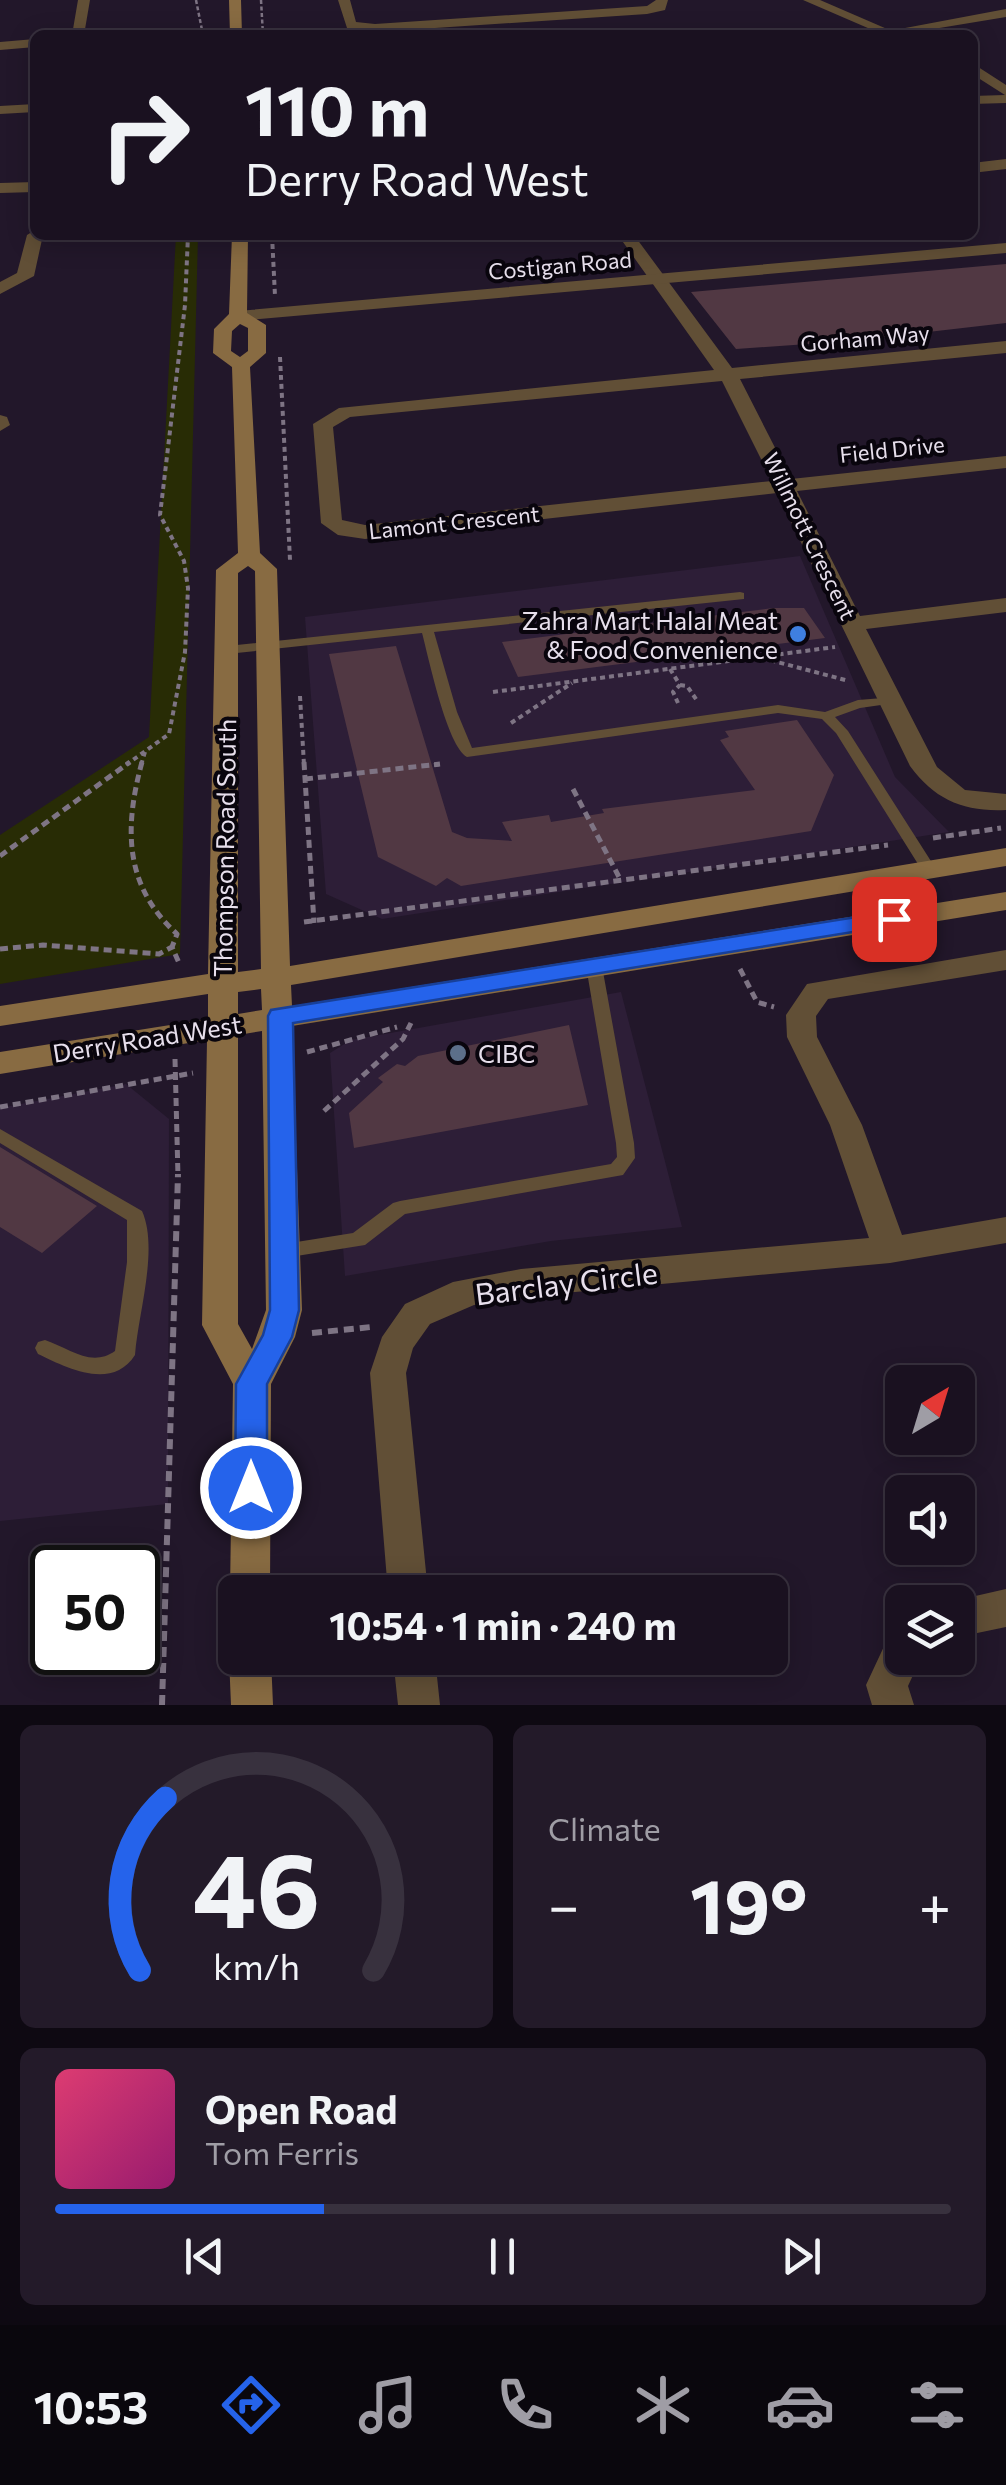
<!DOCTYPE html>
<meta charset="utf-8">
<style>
:root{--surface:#1a1120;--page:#231a29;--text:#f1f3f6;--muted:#9f9da5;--line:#38313e;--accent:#2563eb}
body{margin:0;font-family:Commissioner,sans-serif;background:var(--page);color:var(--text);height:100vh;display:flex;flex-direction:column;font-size:38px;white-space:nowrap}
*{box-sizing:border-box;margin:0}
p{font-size:32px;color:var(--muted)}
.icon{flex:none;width:55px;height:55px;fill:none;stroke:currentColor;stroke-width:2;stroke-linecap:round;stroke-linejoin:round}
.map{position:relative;height:1705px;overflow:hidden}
.side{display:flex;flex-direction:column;gap:20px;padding:20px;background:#0e0912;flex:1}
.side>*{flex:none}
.banner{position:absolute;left:30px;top:30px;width:948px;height:210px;border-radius:15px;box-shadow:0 5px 25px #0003,0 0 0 2px var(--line);background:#1a1120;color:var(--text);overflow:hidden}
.needle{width:65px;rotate:38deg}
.fabs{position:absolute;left:885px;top:1365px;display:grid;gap:20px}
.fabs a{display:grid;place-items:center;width:90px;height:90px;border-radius:15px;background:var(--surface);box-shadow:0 5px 25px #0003,0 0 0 2px var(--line);font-size:50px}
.speed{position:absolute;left:30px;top:1545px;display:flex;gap:20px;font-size:50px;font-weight:700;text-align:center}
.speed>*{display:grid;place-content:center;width:130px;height:130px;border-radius:50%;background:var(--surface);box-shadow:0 5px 25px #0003,0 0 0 2px var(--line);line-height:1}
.speed .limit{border:5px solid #111;border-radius:15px;background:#fff;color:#111}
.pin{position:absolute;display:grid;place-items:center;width:85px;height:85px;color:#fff;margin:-42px;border-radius:20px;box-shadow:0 5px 15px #0006}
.me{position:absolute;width:110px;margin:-55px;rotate:0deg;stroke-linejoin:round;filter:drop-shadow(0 0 8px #0008)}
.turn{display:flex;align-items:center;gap:35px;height:210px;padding:0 50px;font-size:45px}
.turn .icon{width:130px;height:130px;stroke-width:2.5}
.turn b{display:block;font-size:70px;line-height:85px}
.big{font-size:75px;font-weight:700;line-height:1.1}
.side .widget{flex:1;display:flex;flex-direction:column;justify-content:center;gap:15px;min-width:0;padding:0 35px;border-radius:15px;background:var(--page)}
.side .dial{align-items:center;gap:0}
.dial svg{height:260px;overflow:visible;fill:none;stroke:var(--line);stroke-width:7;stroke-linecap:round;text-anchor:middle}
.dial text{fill:var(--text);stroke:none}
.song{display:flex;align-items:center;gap:30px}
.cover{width:120px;height:120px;border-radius:15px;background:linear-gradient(135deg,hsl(340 70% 55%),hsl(320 70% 35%))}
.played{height:10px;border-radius:5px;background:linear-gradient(90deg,var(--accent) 30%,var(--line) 30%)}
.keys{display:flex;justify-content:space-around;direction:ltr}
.heat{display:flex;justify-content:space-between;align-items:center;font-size:55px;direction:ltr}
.side .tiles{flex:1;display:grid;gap:20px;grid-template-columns:1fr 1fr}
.widget:last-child{grid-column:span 2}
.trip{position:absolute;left:218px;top:1575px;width:570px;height:100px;border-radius:15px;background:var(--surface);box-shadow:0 5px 25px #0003,0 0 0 2px var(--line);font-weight:700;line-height:100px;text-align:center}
.dock{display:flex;height:160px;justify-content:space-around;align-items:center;background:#0a070d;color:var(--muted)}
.dock .icon{width:70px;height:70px}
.dock .current{color:var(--accent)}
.dock b{font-size:45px;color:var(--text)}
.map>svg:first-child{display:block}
</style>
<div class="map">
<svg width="1006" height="1705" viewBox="0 0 1006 1705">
<rect width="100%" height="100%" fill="#22172a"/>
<path fill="#2d1e37" d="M800,556L895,777L949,832L382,919L326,894L305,617Z
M621,992L682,1227L551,1241L345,1276L330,1053L351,1040Z
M126,1084L169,1119L168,1504L0,1521V1108Z"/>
<path fill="#282c05" d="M176,235H198L180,954L0,984V835L149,737Z"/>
<path fill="#513843" d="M1006,264V323L850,341L736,349L691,292Z
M773,608H804L825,638L518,677L502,642Z
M396,646L452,832L467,838L512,841L502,822L549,815L551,822L604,813L602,809L755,790L720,740L729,737L725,731L797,720L834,775L811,831L461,886L447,878L436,886L378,857L329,654Z
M569,1025L588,1105L354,1148L349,1113L383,1082L378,1078L397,1064L405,1066L418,1056Z
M0,1147L97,1206L42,1253L0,1227Z"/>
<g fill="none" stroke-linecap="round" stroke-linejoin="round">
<path stroke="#7e7484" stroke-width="2.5" stroke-dasharray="4 2.5" stroke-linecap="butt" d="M196,0L203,35
M261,0L263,35"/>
<path stroke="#7e7484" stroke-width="4" stroke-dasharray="5 4" stroke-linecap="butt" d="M272,235L275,296
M280,357L290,560
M762,658L849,681
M670,669L680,685L673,692L678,703
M680,685L687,686L698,702
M493,692L835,647
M300,696L304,765
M511,723L572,683
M126,765L169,734L185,652L188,588L184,561L160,515L185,305L188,235
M141,765L145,752
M434,765L440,764"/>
<path stroke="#7e7484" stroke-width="5" stroke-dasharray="8 5" stroke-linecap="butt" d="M142,762C124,828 124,886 177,934L172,947L179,963
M304,762L314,923
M305,779L440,764
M573,789L619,877
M933,838L1001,828
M0,856L130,762
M304,922L888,845
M0,949L43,945L159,954L172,947
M740,969L757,1002L774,1007
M307,1052L397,1027
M175,1059L178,1177
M0,1107L193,1073
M324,1111L403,1039L411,1023"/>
<path stroke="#7e7484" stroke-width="6" stroke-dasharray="10 6" stroke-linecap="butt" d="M312,1333L371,1327
M162,1705L178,1174"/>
<path fill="#614f36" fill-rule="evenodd" d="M740,592L744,593V599L434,632L457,712L472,748L778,705L825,712L858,700L895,697L897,700L895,703L860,708L835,717L848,731L936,869L933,872H923L836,733L822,719L778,713L467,757C447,746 429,659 422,633L227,654L220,650L227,646Z
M594,961L602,966L634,1143L635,1158L623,1175L405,1214L365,1245L284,1258L277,1256L275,1251L277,1246L284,1244L353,1233L393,1203L400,1201L611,1164L617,1157L616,1143L586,966Z
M0,1129L142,1211C159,1249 138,1314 135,1355C112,1391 67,1368 38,1354L35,1348L38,1342L45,1340C69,1348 91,1368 115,1351L127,1262V1220L0,1143Z"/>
<path fill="#614f36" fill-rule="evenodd" d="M78,0H90L84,35H72Z
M338,0H350L356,22L375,24L647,6L656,0H668L665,10L647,14L375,32L347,28Z
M803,0H820L901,35H884Z
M35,39V47L0,50V42Z
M972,63L1006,85V103L972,104V96L1005,95L972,74Z
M1006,159V169L972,173V163Z
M35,182V192L0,193V183Z
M35,230V235H43L34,276L0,294V282L17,273L27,235Z
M618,235H634L732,368L1006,341V353L740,379L791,479L1006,456V468L797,491L860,616L1006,598V612L866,629L937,767L965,790L1006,794V810C964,812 935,800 910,766L777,493L365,539L338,535L321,523L313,424L339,408L714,370ZM722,381L772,481L365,525L342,520L333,427L350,417Z
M0,415L7,417L10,425L0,431Z
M1006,950V970L828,999L816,1016L817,1037L862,1125L902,1235L1006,1217V1243L890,1263L521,1297L474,1305L430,1324L413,1348L406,1373L428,1592H388L370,1373L382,1337L405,1304L453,1282L521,1269L869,1238L830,1125L787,1037L786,1015L807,984Z
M1006,1589V1627L958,1637V1602H949Z
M902,1634V1658H921L908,1686L914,1705H872L866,1685L887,1640Z
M393,1658H435L440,1705H398Z"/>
<path fill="#614f36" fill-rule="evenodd" d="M1006,9V17L897,35H868Z
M35,104V112L0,114V106Z
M1006,243V253L238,321L229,316L238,311Z"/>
<path fill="#886b42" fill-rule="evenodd" d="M229,0H241L242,35H230Z
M232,235H248L247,313L266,325V353L250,367L260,553L277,569L290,966L1006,848V866L291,985L292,1006L1006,892V910L292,1026L302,1310L295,1337L271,1384L270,1592H235V1604L230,1592L233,1384L202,1325L207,1040L0,1074V1052L208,1019V994L0,1026V1006L208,974L216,570L238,553L232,367L213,353L214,329L229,314ZM240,324L248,328V351L240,357L231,351L232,331ZM248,566L255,571L261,969L238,972V573ZM261,989L262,1010L238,1014V992ZM262,1031L266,1310L252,1349L238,1324V1035Z
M235,1644V1658H271L273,1705H231L229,1658Z"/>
</g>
<path fill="#2563eb" stroke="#184099" stroke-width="2.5" d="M894,911L902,913V924L293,1023L299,1310L292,1337L267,1384V1488L262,1498L251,1502L240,1498L235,1488L236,1384L263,1335L270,1310L268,1016L271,1010Z"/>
<circle fill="#3f7fe0" stroke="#09050d" stroke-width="4" cx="798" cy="634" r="10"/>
<circle fill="#5c6f8a" stroke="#09050d" stroke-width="4" cx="458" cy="1053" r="10"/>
<g text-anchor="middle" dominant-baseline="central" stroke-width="8" stroke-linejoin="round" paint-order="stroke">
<g font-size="22" fill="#e7dfec" stroke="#09050d">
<text transform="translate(560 265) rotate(-5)">Costigan Road</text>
<text transform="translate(865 338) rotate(-5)">Gorham Way</text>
<text transform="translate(892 449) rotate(-6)">Field Drive</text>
<text transform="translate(454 522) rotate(-6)">Lamont Crescent</text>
<text transform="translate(810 536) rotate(64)">Willmott Crescent</text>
</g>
<g font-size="25" fill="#e7dfec" stroke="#09050d" text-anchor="end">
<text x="778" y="620">Zahra Mart Halal Meat<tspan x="778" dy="29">&amp; Food Convenience</tspan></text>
<text x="478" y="1053" text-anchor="start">CIBC</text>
</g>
<g font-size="25" fill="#e7dfec" stroke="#09050d">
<text transform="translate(224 848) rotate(-89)">Thompson Road South</text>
<text transform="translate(147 1038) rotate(-9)">Derry Road West</text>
</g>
<g font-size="30" fill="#e7dfec" stroke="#09050d">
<text transform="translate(566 1282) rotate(-7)">Barclay Circle</text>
</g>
</g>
</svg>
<div class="fabs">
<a><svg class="needle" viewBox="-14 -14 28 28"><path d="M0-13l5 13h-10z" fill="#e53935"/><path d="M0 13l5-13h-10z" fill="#9f9da5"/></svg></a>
<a><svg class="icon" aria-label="sound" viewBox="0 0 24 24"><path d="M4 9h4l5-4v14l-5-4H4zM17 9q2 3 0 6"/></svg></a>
<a><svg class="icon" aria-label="layers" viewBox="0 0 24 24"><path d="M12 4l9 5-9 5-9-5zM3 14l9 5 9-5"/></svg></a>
</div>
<div class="speed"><div class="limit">50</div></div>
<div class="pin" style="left:894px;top:919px;background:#d93025"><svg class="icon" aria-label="arrive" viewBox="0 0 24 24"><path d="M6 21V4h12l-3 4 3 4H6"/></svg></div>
<svg class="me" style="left:251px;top:1488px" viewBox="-20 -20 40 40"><circle r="17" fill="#2563eb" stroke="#fff" stroke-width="3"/><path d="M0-11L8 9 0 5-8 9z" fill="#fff"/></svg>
<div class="trip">10:54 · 1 min · 240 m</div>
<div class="banner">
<div class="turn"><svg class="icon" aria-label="right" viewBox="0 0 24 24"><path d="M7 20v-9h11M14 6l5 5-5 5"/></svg><div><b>110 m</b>Derry Road West</div></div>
</div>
</div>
<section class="side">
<div class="tiles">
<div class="widget dial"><svg viewBox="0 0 100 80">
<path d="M14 69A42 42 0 1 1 86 69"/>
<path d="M14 69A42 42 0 0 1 22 16" stroke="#2563eb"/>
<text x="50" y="56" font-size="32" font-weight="700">46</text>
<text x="50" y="72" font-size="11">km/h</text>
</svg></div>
<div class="widget"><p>Climate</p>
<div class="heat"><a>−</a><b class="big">19°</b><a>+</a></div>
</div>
<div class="widget">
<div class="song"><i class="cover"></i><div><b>Open Road</b><p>Tom Ferris</p></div></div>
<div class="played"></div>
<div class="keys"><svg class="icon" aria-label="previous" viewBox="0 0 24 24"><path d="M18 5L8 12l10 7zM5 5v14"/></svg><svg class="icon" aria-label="pause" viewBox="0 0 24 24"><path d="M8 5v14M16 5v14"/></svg><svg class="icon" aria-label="next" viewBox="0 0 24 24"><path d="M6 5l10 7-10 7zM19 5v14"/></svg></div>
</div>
</div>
</section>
<nav class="dock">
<b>10:53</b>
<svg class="icon current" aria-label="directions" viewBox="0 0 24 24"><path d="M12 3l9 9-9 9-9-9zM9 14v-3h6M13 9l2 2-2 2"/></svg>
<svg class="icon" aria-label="music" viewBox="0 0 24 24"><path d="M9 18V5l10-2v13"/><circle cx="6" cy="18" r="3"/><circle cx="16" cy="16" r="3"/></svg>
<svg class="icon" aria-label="phone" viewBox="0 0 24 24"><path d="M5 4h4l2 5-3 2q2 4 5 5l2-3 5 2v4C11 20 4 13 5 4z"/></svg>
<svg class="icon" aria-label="climate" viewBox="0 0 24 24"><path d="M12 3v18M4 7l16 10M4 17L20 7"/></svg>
<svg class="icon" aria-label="car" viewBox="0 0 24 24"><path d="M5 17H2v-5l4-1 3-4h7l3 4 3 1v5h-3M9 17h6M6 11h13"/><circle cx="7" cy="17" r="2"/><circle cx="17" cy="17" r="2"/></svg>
<svg class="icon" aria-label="filters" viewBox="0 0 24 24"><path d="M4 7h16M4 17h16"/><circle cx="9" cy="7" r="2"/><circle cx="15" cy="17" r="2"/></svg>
</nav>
